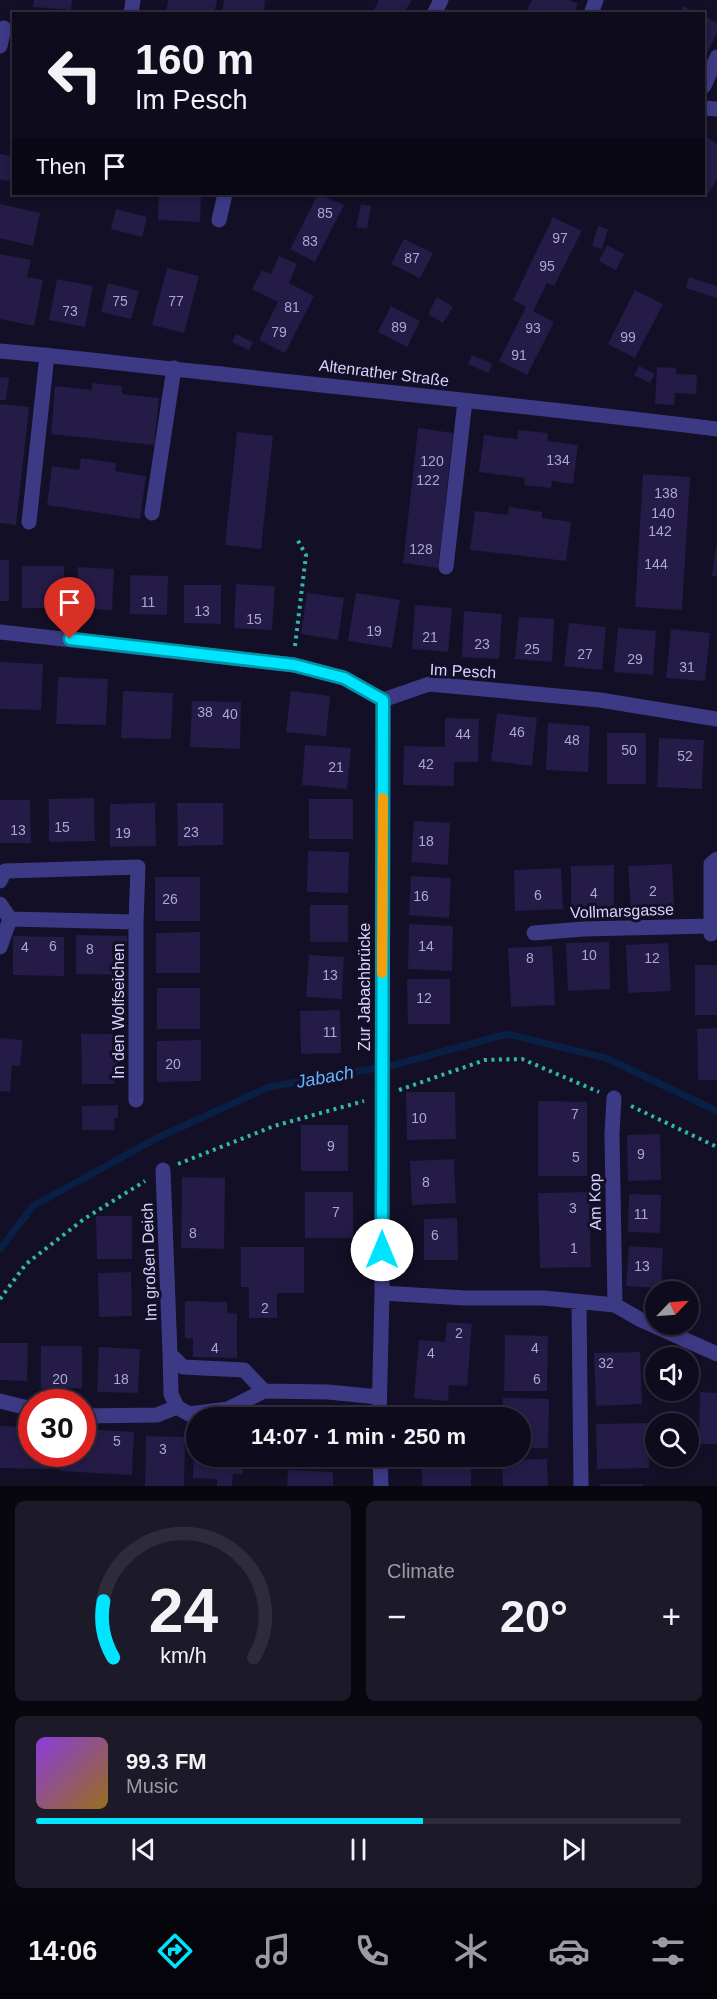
<!DOCTYPE html>
<meta charset="utf-8">
<style>
:root{--surface:#0e0b1c;--page:#1c1929;--text:#f1f3f6;--muted:#9b9ba3;--line:#2e2b3b;--accent:#00e5ff}
body{margin:0;font-family:Helvetica,sans-serif;background:var(--page);color:var(--text);height:100vh;display:flex;flex-direction:column;font-size:22px;white-space:nowrap}
*{box-sizing:border-box;margin:0}
p{font-size:20px;color:var(--muted)}
.icon{flex:none;width:33px;height:33px;fill:none;stroke:currentColor;stroke-width:2;stroke-linecap:round;stroke-linejoin:round}
.map{position:relative;height:1486px;overflow:hidden}
.panel{display:flex;flex-direction:column;gap:15px;padding:15px;background:#08060f;flex:1}
.panel>*{flex:none}
.hud{position:absolute;left:12px;top:12px;width:693px;height:183px;border-radius:0px;box-shadow:0 3px 9px #0003,0 0 0 2px var(--line);background:#0e0b1c;color:var(--text);overflow:hidden}
.needle{width:39px;rotate:65deg}
.fabs{position:absolute;left:645px;top:1281px;display:grid;gap:12px}
.fabs a{display:grid;place-items:center;width:54px;height:54px;border-radius:50%;background:var(--surface);box-shadow:0 3px 9px #0003,0 0 0 2px var(--line);font-size:30px}
.speed{position:absolute;left:18px;top:1389px;display:flex;gap:12px;font-size:30px;font-weight:700;text-align:center}
.speed>*{display:grid;place-content:center;width:78px;height:78px;border-radius:50%;background:var(--surface);box-shadow:0 3px 9px #0003,0 0 0 2px var(--line);line-height:1}
.speed .limit{border:9px solid #d22;background:#fff;color:#111}
.pin{position:absolute;display:grid;place-items:center;width:51px;height:51px;color:#fff;margin:-62px -26px;border-radius:50% 50% 50% 0;rotate:-45deg;box-shadow:0 0 6px #0007}
.pin .icon{rotate:45deg}
.me{position:absolute;width:66px;margin:-33px;rotate:0deg;stroke-linejoin:round;filter:drop-shadow(0 0 4px #0008)}
.turn{display:flex;align-items:center;gap:21px;height:126px;padding:0 24px;font-size:27px}
.turn .icon{width:78px;height:78px;stroke-width:2.5}
.turn b{display:block;font-size:42px;line-height:51px}
.then{display:flex;align-items:center;height:57px;padding:0 24px;background:#0003;gap:12px;font-size:22px}
.big{font-size:45px;font-weight:700;line-height:1.1}
.panel .tile{flex:1;display:flex;flex-direction:column;justify-content:center;gap:9px;min-width:0;padding:0 21px;border-radius:9px;background:var(--page)}
.panel .dial{align-items:center;gap:0}
.dial svg{height:156px;overflow:visible;fill:none;stroke:var(--line);stroke-width:7;stroke-linecap:round;text-anchor:middle}
.dial text{fill:var(--text);stroke:none}
.song{display:flex;align-items:center;gap:18px}
.cover{width:72px;height:72px;border-radius:9px;background:linear-gradient(135deg,hsl(270 70% 55%),hsl(40 70% 35%))}
.played{height:6px;border-radius:3px;background:linear-gradient(90deg,var(--accent) 60%,var(--line) 60%)}
.keys{display:flex;justify-content:space-around;direction:ltr}
.heat{display:flex;justify-content:space-between;align-items:center;font-size:33px;direction:ltr}
.panel .tiles{flex:1;display:grid;gap:15px;grid-template-columns:1fr 1fr}
.tile:last-child{grid-column:span 2}
.trip{position:absolute;left:186px;top:1407px;width:345px;height:60px;border-radius:30px;background:var(--surface);box-shadow:0 3px 9px #0003,0 0 0 2px var(--line);font-weight:700;line-height:60px;text-align:center}
.tab-bar{display:flex;height:96px;justify-content:space-around;align-items:center;background:#06040b;color:var(--muted)}
.tab-bar .icon{width:42px;height:42px}
.tab-bar .current{color:var(--accent)}
.tab-bar b{font-size:27px;color:var(--text)}
.map>svg:first-child{display:block}
</style>
<div class="map">
<svg width="717" height="1486" viewBox="0 0 717 1486">
<rect width="100%" height="100%" fill="#130f26"/>
<g fill="none" stroke-linecap="round" stroke-linejoin="round">
<path stroke="#0a1f44" stroke-width="7" d="M0,1249L33,1206L157,1138L269,1087L394,1065L507,1034L606,1058L717,1111"/>
</g>
<path fill="#241b47" d="M34,0H72L71,10L33,7Z
M168,0H217L214,14H166Z
M224,0H265L264,14H222Z
M379,0H412L403,14H372Z
M532,0H569L578,4L573,14H525Z
M683,6L698,14H679Z
M704,16L717,23V33L704,60Z
M704,135L717,144V179L708,194L704,191Z
M0,154L14,157V182L0,179Z
M159,194H201L200,222L158,220Z
M318,194L344,205L315,262L290,249Z
M0,204L40,213L33,246L0,238Z
M361,204L371,206L367,229L356,227Z
M116,209L147,217L142,237L111,229Z
M553,217L582,231L554,286L547,283L533,311L554,322L527,375L499,361L526,307L513,300Z
M598,226L608,229L602,249L592,246Z
M404,239L433,253L420,278L391,264Z
M607,245L624,254L616,270L599,261Z
M0,254L31,260L27,277L43,280L34,326L0,319Z
M279,256L297,264L289,283L314,296L285,353L259,340L278,302L252,289L262,270L271,274Z
M167,268L199,276L184,333L152,325Z
M689,277L717,286V298L686,288Z
M57,279L93,286L85,327L49,320Z
M108,283L139,291L131,319L101,312Z
M635,290L663,304L635,358L608,344Z
M437,297L453,307L443,323L428,314Z
M391,306L420,321L407,347L378,332Z
M236,334L253,342L249,350L232,342Z
M472,355L493,364L488,373L468,364Z
M639,366L655,374L650,383L634,375Z
M657,367L676,368V374L697,375L696,394L675,393L674,405L655,404Z
M0,377L9,378L6,400H0Z
M92,383L122,386V394L159,398L154,445L51,434L55,386L92,390Z
M0,404L29,407L16,525L0,523Z
M418,428L453,433L438,568L403,563Z
M518,430L548,433L547,441L578,445L573,484L552,481L551,488L524,485L525,478L479,472L484,435L517,439Z
M237,432L273,436L261,549L225,545Z
M81,458L116,463L115,471L146,476L140,519L47,505L52,466L79,470Z
M643,474L690,477L682,610L635,607Z
M509,507L542,512V518L571,522L566,561L470,550L475,511L508,515Z
M716,546H717V576H712Z
M0,560H9V601H0Z
M22,566H64V608H22Z
M78,567L114,569L112,610L76,608Z
M130,575L168,576L167,615L130,614Z
M236,584L275,586L272,630L234,628Z
M184,585H221V624L184,623Z
M307,593L344,598L338,640L301,634Z
M356,593L400,600L392,648L348,641Z
M415,605L452,608L448,652L412,649Z
M464,611L502,614L499,659L462,657Z
M519,617L554,619L552,662L515,659Z
M569,623L606,627L602,670L564,666Z
M618,628L656,631L653,675L614,672Z
M671,629L710,633L705,681L666,678Z
M0,662L43,664L41,710L0,709Z
M58,677L108,679L106,725L56,724Z
M123,691L173,693L171,739L121,738Z
M291,691L330,696L326,736L286,732Z
M192,701L241,702L240,749L190,747Z
M497,713L537,718L532,766L491,761Z
M445,718L479,719L478,762H454V786L403,785L404,746L445,747Z
M548,723L590,726L588,772L546,770Z
M607,733H646V784H607Z
M659,738L704,740L702,789L657,787Z
M305,745L351,748L347,789L302,785Z
M94,798L95,841L49,842V799Z
M309,799H353V839H309Z
M0,800H30L31,843H0Z
M155,803L156,846L110,847V804Z
M177,803H223V845L178,846Z
M414,821L450,823L448,865L411,862Z
M308,851L349,852L348,893L307,892Z
M672,864L674,908L631,910L628,866Z
M614,865V909L571,910V866Z
M561,868L563,909L515,911L514,870Z
M411,876L451,878L449,918L409,915Z
M155,877H200V921H155Z
M310,905H348V942H310Z
M409,924L453,926L452,971L408,969Z
M200,932V973H156V933Z
M76,935L127,936V975L76,974Z
M13,936L64,937V976L13,975Z
M609,942L610,989L568,991L566,943Z
M668,943L671,991L628,993L626,945Z
M552,946L555,1005L511,1007L508,948Z
M309,955L344,957L342,999L306,997Z
M695,965H717V1015H695Z
M407,979H450V1024H408Z
M157,988H200V1029H157Z
M340,1010L341,1053L301,1054L300,1011Z
M717,1028V1080H698L697,1029Z
M81,1034H114V1046L117,1047L118,1071H114V1084H82Z
M0,1038L23,1040L20,1066L12,1065L10,1092L0,1091Z
M201,1040V1081L157,1082V1041Z
M406,1092H455L456,1139L407,1140Z
M538,1101L587,1102V1176H538Z
M118,1105V1118H114L115,1130H82V1106Z
M301,1125H348V1171H301Z
M660,1134L661,1180L628,1181L627,1135Z
M454,1159L456,1203L412,1205L410,1161Z
M182,1177L225,1178L224,1249L181,1248Z
M305,1192H353V1238H305Z
M589,1192L591,1267L540,1268L538,1193Z
M629,1194L661,1195L660,1233L628,1232Z
M96,1216H132V1259H97Z
M457,1218L458,1260H424V1219Z
M629,1246L663,1248L661,1288L626,1286Z
M241,1247H304V1293H277V1318H249V1287H241Z
M131,1272L132,1316L99,1317L98,1273Z
M185,1301L227,1302V1313L237,1314V1358L193,1357V1338H185Z
M447,1322L472,1324L467,1386L449,1385L448,1401L414,1398L419,1340L445,1342Z
M505,1335L548,1336L547,1391H504Z
M0,1343H28L27,1381L0,1380Z
M41,1346H82V1388L41,1389Z
M99,1347L140,1349L138,1393L97,1392Z
M640,1352L642,1404L596,1406L594,1353Z
M700,1392L717,1393V1444H699Z
M503,1398L549,1399L548,1448H520V1418H502Z
M648,1423L649,1468L597,1469L596,1424Z
M0,1426L32,1427V1454H49V1469L0,1468Z
M82,1429L134,1432L132,1475L60,1471V1454H82Z
M194,1429H196V1456H243V1474H233L232,1486H217V1479L193,1478Z
M146,1436L185,1437L184,1486H145Z
M422,1456L471,1459V1486H422Z
M547,1459L548,1486H503L502,1460Z
M288,1470L333,1472V1486H287Z
M600,1484H643V1486H600Z"/>
<g fill="none" stroke-linecap="round" stroke-linejoin="round">
<path stroke="#2fb8b0" stroke-width="4" stroke-dasharray="3 4.5" stroke-linecap="butt" d="M295,646L306,555L297,539
M399,1090L485,1060L522,1059L599,1092
M631,1106L717,1147
M178,1164L274,1126L364,1101
M0,1299L26,1264L84,1219L145,1181"/>
<path stroke="#3d3a85" stroke-width="15" d="M131,14L133,0
M434,14L441,0
M591,14L596,0
M0,46L4,28
M704,86L717,57
M704,108L717,109
M219,220L225,194
M0,351C71,357 141,366 212,373C380,392 549,408 717,429
M152,513L174,368
M29,522L47,355
M446,567L465,401
M0,632L294,665L344,678L383,700L429,684L600,700L717,719
M0,881L5,871L138,867L136,922L10,919L0,904
M534,933L584,929L711,926
M711,934V864L717,859
M0,947L10,919
M614,1098L612,1134L615,1305
M136,1100V922
M163,1170L170,1354L183,1367L244,1370L264,1391L328,1392L379,1397
M382,1293L465,1298H544L615,1305L641,1320L717,1354
M579,1302L581,1486
M170,1354L171,1394L177,1407
M0,1401L32,1409
M82,1416L157,1415L177,1407L189,1414L228,1409L264,1391
M379,1418L382,1293L383,700
M380,1456L381,1486"/>
</g>
<g fill="none" stroke-linecap="round" stroke-linejoin="round">
<defs>
<path id="route" d="M70,639L294,665L344,678L383,700L382,1250"/>
</defs>
<use href="#route" stroke="#0095a6" stroke-width="15"/>
<use href="#route" stroke="#00e5ff" stroke-width="10"/>
<path stroke="#f59e0b" stroke-width="10" d="M382,973L383,798"/>
</g>
<g text-anchor="middle" dominant-baseline="central" stroke-width="6" stroke-linejoin="round" paint-order="stroke">
<g font-size="14" fill="#aca6d1">
<text x="325" y="213">85</text>
<text x="560" y="238">97</text>
<text x="310" y="241">83</text>
<text x="412" y="258">87</text>
<text x="547" y="266">95</text>
<text x="120" y="301">75</text>
<text x="176" y="301">77</text>
<text x="292" y="307">81</text>
<text x="70" y="311">73</text>
<text x="399" y="327">89</text>
<text x="533" y="328">93</text>
<text x="279" y="332">79</text>
<text x="628" y="337">99</text>
<text x="519" y="355">91</text>
<text x="558" y="460">134</text>
<text x="432" y="461">120</text>
<text x="428" y="480">122</text>
<text x="666" y="493">138</text>
<text x="663" y="513">140</text>
<text x="660" y="531">142</text>
<text x="421" y="549">128</text>
<text x="656" y="564">144</text>
<text x="148" y="602">11</text>
<text x="202" y="611">13</text>
<text x="254" y="619">15</text>
<text x="374" y="631">19</text>
<text x="430" y="637">21</text>
<text x="482" y="644">23</text>
<text x="532" y="649">25</text>
<text x="585" y="654">27</text>
<text x="635" y="659">29</text>
<text x="687" y="667">31</text>
<text x="205" y="712">38</text>
<text x="230" y="714">40</text>
<text x="517" y="732">46</text>
<text x="463" y="734">44</text>
<text x="572" y="740">48</text>
<text x="629" y="750">50</text>
<text x="685" y="756">52</text>
<text x="426" y="764">42</text>
<text x="336" y="767">21</text>
<text x="62" y="827">15</text>
<text x="18" y="830">13</text>
<text x="191" y="832">23</text>
<text x="123" y="833">19</text>
<text x="426" y="841">18</text>
<text x="653" y="891">2</text>
<text x="594" y="893">4</text>
<text x="538" y="895">6</text>
<text x="421" y="896">16</text>
<text x="170" y="899">26</text>
<text x="53" y="946">6</text>
<text x="426" y="946">14</text>
<text x="25" y="947">4</text>
<text x="90" y="949">8</text>
<text x="589" y="955">10</text>
<text x="530" y="958">8</text>
<text x="652" y="958">12</text>
<text x="330" y="975">13</text>
<text x="424" y="998">12</text>
<text x="330" y="1032">11</text>
<text x="173" y="1064">20</text>
<text x="575" y="1114">7</text>
<text x="419" y="1118">10</text>
<text x="331" y="1146">9</text>
<text x="641" y="1154">9</text>
<text x="576" y="1157">5</text>
<text x="426" y="1182">8</text>
<text x="573" y="1208">3</text>
<text x="336" y="1212">7</text>
<text x="641" y="1214">11</text>
<text x="193" y="1233">8</text>
<text x="435" y="1235">6</text>
<text x="574" y="1248">1</text>
<text x="642" y="1266">13</text>
<text x="265" y="1308">2</text>
<text x="459" y="1333">2</text>
<text x="215" y="1348">4</text>
<text x="535" y="1348">4</text>
<text x="431" y="1353">4</text>
<text x="606" y="1363">32</text>
<text x="60" y="1379">20</text>
<text x="121" y="1379">18</text>
<text x="537" y="1379">6</text>
<text x="117" y="1441">5</text>
<text x="163" y="1449">3</text>
</g>
<g font-size="16" fill="#d9d4ff" stroke="#130f26">
<text transform="translate(384 373) rotate(7)">Altenrather Straße</text>
<text transform="translate(463 671) rotate(3)">Im Pesch</text>
<text transform="translate(622 911) rotate(-2)">Vollmarsgasse</text>
<text transform="translate(364 987) rotate(-90)">Zur Jabachbrücke</text>
<text transform="translate(118 1011) rotate(-90)">In den Wolfseichen</text>
<text transform="translate(595 1202) rotate(-91)">Am Kop</text>
<text transform="translate(149 1262) rotate(-92)">Im großen Deich</text>
</g>
<g font-size="18" font-style="italic" fill="#62b6ff" stroke="#130f26">
<text transform="translate(325 1077) rotate(-10)">Jabach</text>
</g>
</g>
</svg>
<div class="fabs">
<a><svg class="needle" viewBox="-14 -14 28 28"><path d="M0-13l5 13h-10z" fill="#e53935"/><path d="M0 13l5-13h-10z" fill="#9b9ba3"/></svg></a>
<a><svg class="icon" aria-label="sound" viewBox="0 0 24 24"><path d="M4 9h4l5-4v14l-5-4H4zM17 9q2 3 0 6"/></svg></a>
<a><svg class="icon" aria-label="search" viewBox="0 0 24 24"><circle cx="10" cy="10" r="6"/><path d="M15 15l6 6"/></svg></a>
</div>
<div class="speed"><div class="limit">30</div></div>
<div class="pin" style="left:70px;top:639px;background:#d93025"><svg class="icon" aria-label="arrive" viewBox="0 0 24 24"><path d="M6 21V4h12l-3 4 3 4H6"/></svg></div>
<svg class="me" style="left:382px;top:1250px" viewBox="-20 -20 40 40"><circle r="19" fill="#fff"/><path d="M0-13L10 11 0 6-10 11z" fill="#00e5ff"/></svg>
<div class="trip">14:07 · 1 min · 250 m</div>
<div class="hud">
<div class="turn"><svg class="icon" aria-label="left" viewBox="0 0 24 24"><path d="M17 20v-9H6M10 6l-5 5 5 5"/></svg><div><b>160 m</b>Im Pesch</div></div>
<div class="then">Then<svg class="icon" aria-label="arrive" viewBox="0 0 24 24"><path d="M6 21V4h12l-3 4 3 4H6"/></svg></div>
</div>
</div>
<section class="panel">
<div class="tiles">
<div class="tile dial"><svg viewBox="0 0 100 80">
<path d="M14 69A42 42 0 1 1 86 69"/>
<path d="M14 69A42 42 0 0 1 9 40" stroke="#00e5ff"/>
<text x="50" y="56" font-size="32" font-weight="700">24</text>
<text x="50" y="72" font-size="11">km/h</text>
</svg></div>
<div class="tile"><p>Climate</p>
<div class="heat"><a>−</a><b class="big">20°</b><a>+</a></div>
</div>
<div class="tile">
<div class="song"><i class="cover"></i><div><b>99.3 FM</b><p>Music</p></div></div>
<div class="played"></div>
<div class="keys"><svg class="icon" aria-label="previous" viewBox="0 0 24 24"><path d="M18 5L8 12l10 7zM5 5v14"/></svg><svg class="icon" aria-label="pause" viewBox="0 0 24 24"><path d="M8 5v14M16 5v14"/></svg><svg class="icon" aria-label="next" viewBox="0 0 24 24"><path d="M6 5l10 7-10 7zM19 5v14"/></svg></div>
</div>
</div>
</section>
<nav class="tab-bar">
<b>14:06</b>
<svg class="icon current" aria-label="directions" viewBox="0 0 24 24"><path d="M12 3l9 9-9 9-9-9zM9 14v-3h6M13 9l2 2-2 2"/></svg>
<svg class="icon" aria-label="music" viewBox="0 0 24 24"><path d="M9 18V5l10-2v13"/><circle cx="6" cy="18" r="3"/><circle cx="16" cy="16" r="3"/></svg>
<svg class="icon" aria-label="phone" viewBox="0 0 24 24"><path d="M5 4h4l2 5-3 2q2 4 5 5l2-3 5 2v4C11 20 4 13 5 4z"/></svg>
<svg class="icon" aria-label="climate" viewBox="0 0 24 24"><path d="M12 3v18M4 7l16 10M4 17L20 7"/></svg>
<svg class="icon" aria-label="car" viewBox="0 0 24 24"><path d="M5 17H2v-5l4-1 3-4h7l3 4 3 1v5h-3M9 17h6M6 11h13"/><circle cx="7" cy="17" r="2"/><circle cx="17" cy="17" r="2"/></svg>
<svg class="icon" aria-label="filters" viewBox="0 0 24 24"><path d="M4 7h16M4 17h16"/><circle cx="9" cy="7" r="2"/><circle cx="15" cy="17" r="2"/></svg>
</nav>
